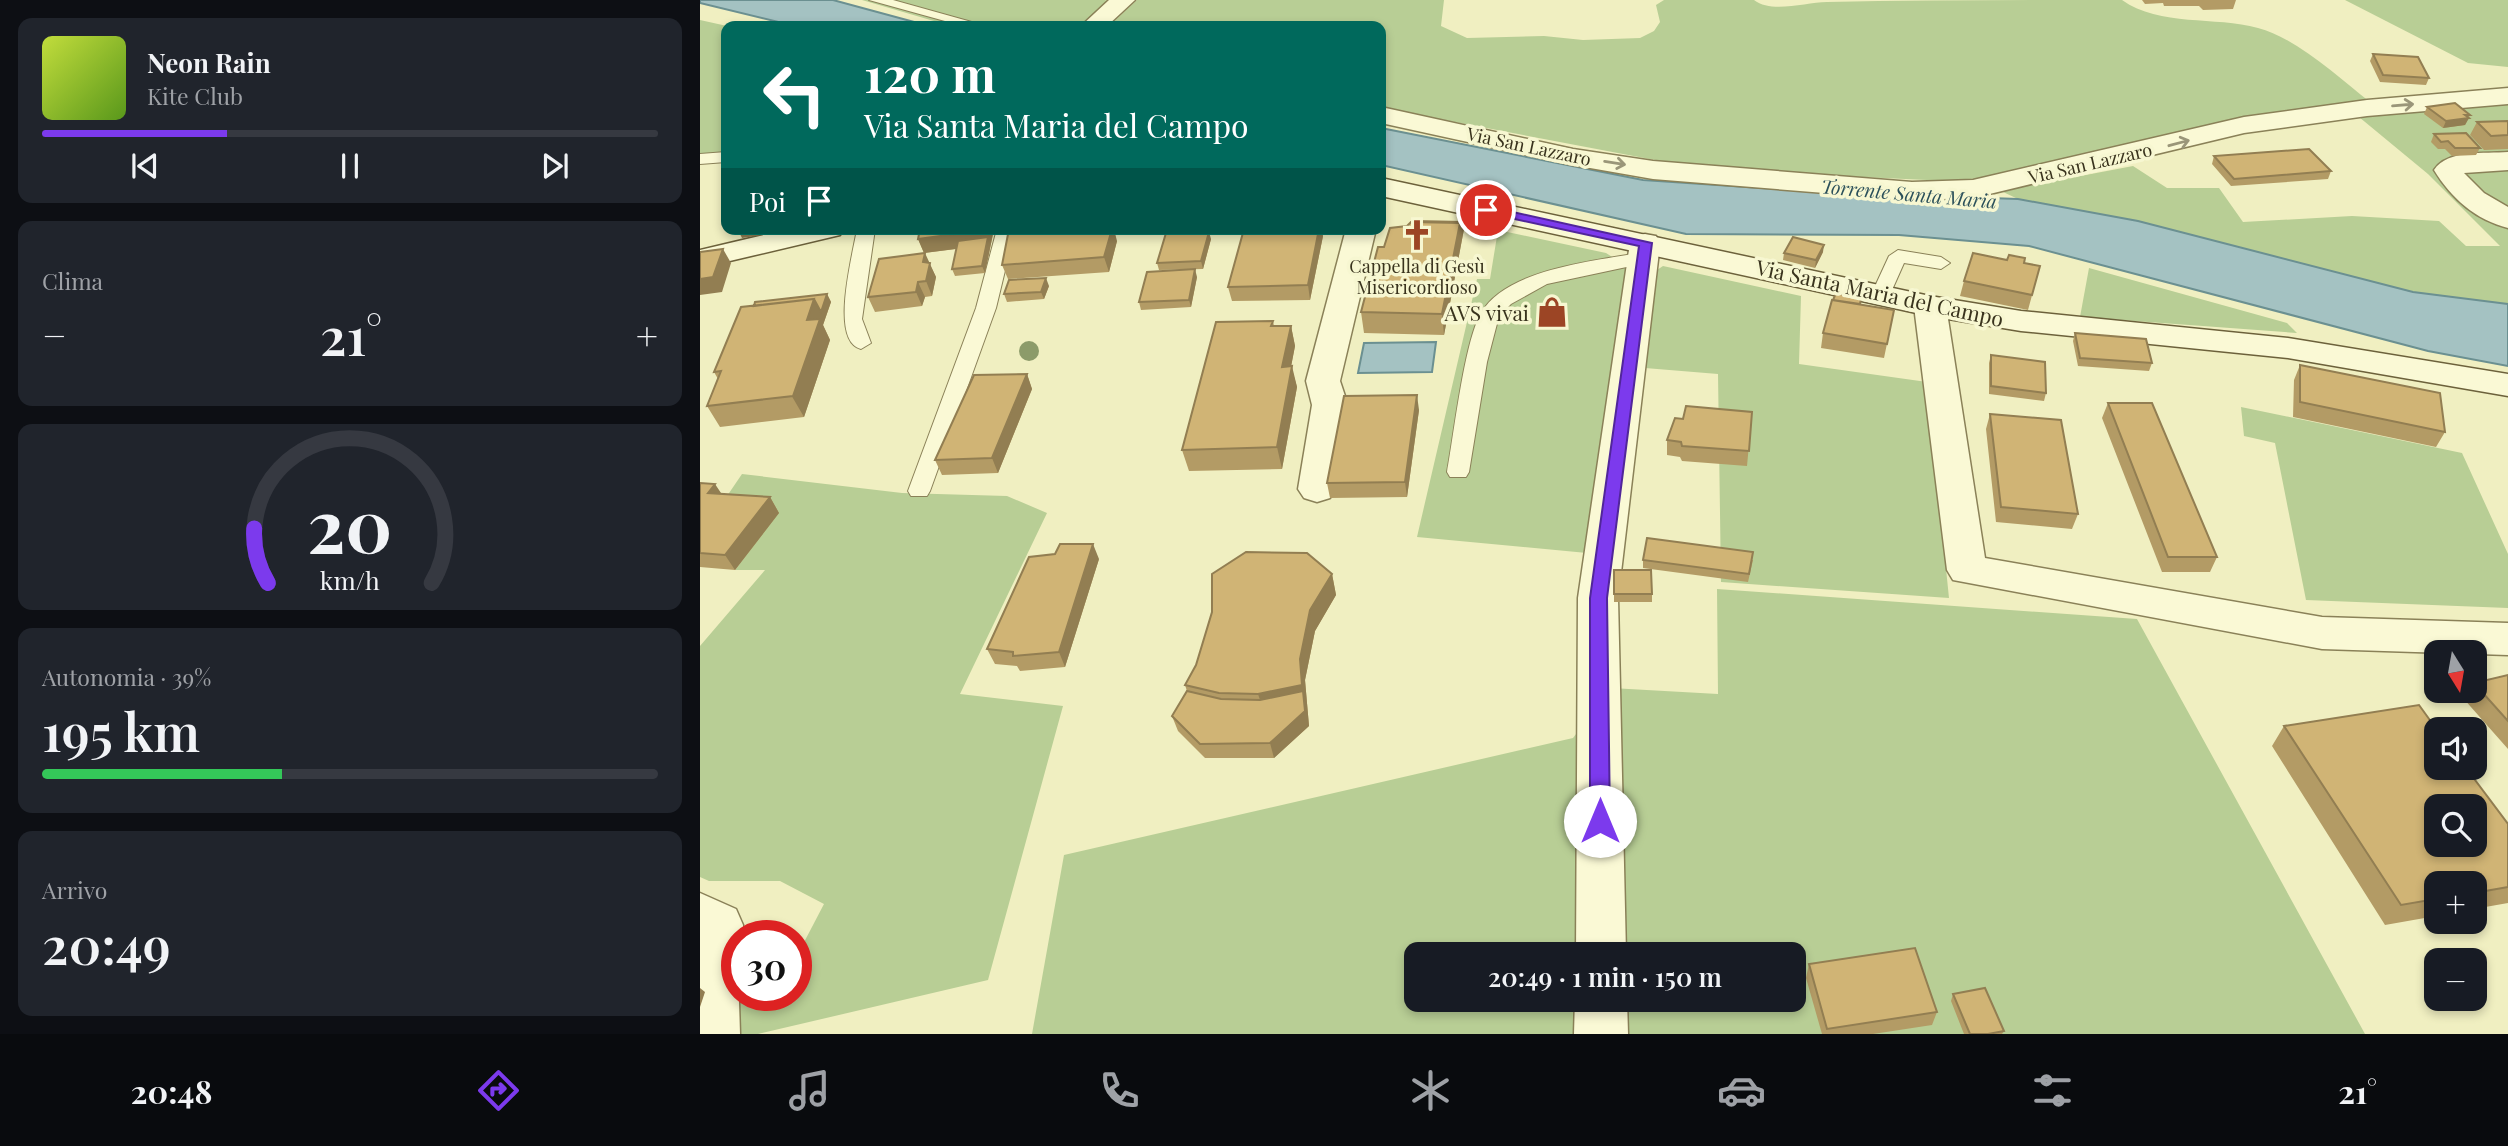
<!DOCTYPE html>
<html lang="it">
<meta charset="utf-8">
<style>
:root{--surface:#171b24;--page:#20242c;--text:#f1f3f6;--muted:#9ea1a6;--line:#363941;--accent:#7c3aed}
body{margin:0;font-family:"Playfair Display",serif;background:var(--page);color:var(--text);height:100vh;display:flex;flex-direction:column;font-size:26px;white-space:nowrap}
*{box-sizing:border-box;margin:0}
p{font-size:23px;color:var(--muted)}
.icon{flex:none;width:38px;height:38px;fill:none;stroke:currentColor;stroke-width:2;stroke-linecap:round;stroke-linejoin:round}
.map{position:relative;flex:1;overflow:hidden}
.details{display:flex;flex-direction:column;gap:18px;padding:18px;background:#0d0f14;width:700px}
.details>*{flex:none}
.top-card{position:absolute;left:21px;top:21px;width:665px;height:214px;border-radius:14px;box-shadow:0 4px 10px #0003;background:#00695c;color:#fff;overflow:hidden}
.needle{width:46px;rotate:169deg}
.fabs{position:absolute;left:1724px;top:640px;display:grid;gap:14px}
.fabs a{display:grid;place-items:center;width:63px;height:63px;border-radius:14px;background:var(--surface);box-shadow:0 4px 10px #0003;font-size:35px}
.speed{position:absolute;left:21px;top:920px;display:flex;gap:14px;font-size:35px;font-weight:700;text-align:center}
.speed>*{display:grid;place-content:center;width:91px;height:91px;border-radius:50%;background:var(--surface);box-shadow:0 4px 10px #0003;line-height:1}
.speed .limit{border:10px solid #d22;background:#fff;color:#111}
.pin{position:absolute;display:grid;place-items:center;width:60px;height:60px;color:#fff;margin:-30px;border:4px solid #fff;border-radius:50%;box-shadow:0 2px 7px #0007}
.me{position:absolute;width:77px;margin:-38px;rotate:0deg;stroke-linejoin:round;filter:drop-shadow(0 0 5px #0008)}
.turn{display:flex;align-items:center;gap:24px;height:147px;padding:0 28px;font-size:32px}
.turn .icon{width:91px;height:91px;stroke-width:2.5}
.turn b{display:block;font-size:49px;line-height:60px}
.then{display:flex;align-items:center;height:66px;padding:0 28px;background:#0003;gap:14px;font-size:26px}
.big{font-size:52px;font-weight:600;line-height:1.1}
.details .tile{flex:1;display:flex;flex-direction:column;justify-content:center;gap:10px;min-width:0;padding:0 24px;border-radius:14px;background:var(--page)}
.details .dial{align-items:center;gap:0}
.dial svg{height:182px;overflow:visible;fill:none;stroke:var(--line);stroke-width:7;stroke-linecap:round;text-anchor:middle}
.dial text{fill:var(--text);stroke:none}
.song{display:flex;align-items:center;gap:21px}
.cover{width:84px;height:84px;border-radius:10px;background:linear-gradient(135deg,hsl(70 70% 55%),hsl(90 70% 35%))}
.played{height:7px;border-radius:4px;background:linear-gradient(90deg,var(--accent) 30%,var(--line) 30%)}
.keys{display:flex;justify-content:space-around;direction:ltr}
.heat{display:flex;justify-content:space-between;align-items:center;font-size:38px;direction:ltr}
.charge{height:10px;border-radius:5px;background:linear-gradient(90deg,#34c759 39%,var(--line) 0)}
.trip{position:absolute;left:704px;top:942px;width:402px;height:70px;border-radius:14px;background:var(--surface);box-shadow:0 4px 10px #0003;font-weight:600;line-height:70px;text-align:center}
.menu{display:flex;height:112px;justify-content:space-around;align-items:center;background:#090b0e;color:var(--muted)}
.menu .icon{width:49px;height:49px}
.menu .selected{color:var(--accent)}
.menu b{font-size:32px;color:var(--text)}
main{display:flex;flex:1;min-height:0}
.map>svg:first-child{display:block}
</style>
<main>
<section class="details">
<div class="tile">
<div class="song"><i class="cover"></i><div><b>Neon Rain</b><p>Kite Club</p></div></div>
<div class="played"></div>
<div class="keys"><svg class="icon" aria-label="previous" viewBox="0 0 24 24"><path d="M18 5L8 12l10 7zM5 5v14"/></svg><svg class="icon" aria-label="pause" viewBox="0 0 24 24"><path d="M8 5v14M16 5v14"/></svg><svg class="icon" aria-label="next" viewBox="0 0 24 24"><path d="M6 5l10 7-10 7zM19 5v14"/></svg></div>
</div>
<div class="tile"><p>Clima</p>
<div class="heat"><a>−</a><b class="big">21°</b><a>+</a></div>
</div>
<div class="tile dial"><svg viewBox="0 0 100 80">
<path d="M14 69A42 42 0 1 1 86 69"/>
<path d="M14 69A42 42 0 0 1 8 45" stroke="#7c3aed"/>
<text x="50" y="56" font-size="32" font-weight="700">20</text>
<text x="50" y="72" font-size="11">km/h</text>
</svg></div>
<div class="tile"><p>Autonomia · 39%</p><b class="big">195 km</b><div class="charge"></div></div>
<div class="tile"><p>Arrivo</p><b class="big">20:49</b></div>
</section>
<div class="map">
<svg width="1808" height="1034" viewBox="0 0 1808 1034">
<rect width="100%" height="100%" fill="#f0efc1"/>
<path fill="#b8ce95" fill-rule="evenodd" d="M162,0H405L410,2L390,22L382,26H251Z
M437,0H744L741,26L767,38L844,36L883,40L940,38L954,31L960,22L956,5L964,0H1054C1072,14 1106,2 1127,2C1225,0 1323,0 1422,0C1460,27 1515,16 1558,28C1597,38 1639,78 1670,102L1534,119L1281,178L1249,181L1074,173L960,161L681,108V26H409Z
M1645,0H1808V67L1768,63Z
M0,20L27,26L26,160L0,162Z
M1808,100V304L1713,292L1438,221L1318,199L1301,191L1433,166L1467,188H1519L1543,222L1652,216L1739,221L1766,246H1800L1728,174L1659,117L1751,104Z
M798,230L906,253L931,269L887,553L717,537L777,279H790Z
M963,266L1101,296L1099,364L1227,382L1249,598L1021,582L1018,374L945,368L957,270Z
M1389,268L1587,323L1597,333L1380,317Z
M1541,407L1762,453L1808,554V608L1606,600L1575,443L1544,436Z
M42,474L202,493L307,496L347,513L260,694L363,706L288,980L58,1034H34L37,996H96V948H101L124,904L80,881H9L0,877V646L65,570H35L78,513L25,499Z
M1017,589L1437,619L1665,1034H332L364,855L873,738L911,688L1018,694ZM716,954H1094V999H716Z"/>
<path fill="#a4c2c2" stroke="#6b9091" stroke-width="2" d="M0,0H133L229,26H95L0,3Z
M681,128L943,180L1122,192L1318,199L1438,221L1713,292L1808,304V366L1728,351L1329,246L1199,235L986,234L681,165Z
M736,342L732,372L658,373L664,343Z"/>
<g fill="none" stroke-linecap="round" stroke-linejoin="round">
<defs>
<path id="lane" d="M169,0H193L286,26H263Z
M26,152V162L0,164V154Z
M157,229H175L162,319L171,343L161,349C129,341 153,254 157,229Z
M297,229H315L296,308L230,491L227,496H211L208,491L276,308Z
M1198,250L1241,257L1250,263L1241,269L1204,263L1188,299H1174L1171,295L1189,256Z
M944,252L953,258L950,262L847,284L811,304L799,316L787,362L769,472L766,477H750L747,472C754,435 764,343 781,313C807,268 897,261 944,252Z"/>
<path id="street" d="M409,0H435L407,26H381Z
M1808,88V104L1667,116L1544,133L1273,198L1212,200L953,179L873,165L681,123V107L873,149L953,161L1212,182L1273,180L1544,117L1667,100Z
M1808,152V170L1764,173L1784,193L1808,207V228C1776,220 1751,198 1734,170C1748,149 1785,154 1808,152Z
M646,229H676L640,381L648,405L636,489L630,498L617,502L604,498L598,489L612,405L606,381Z
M945,234L956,236L960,243L918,598L926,954H876L878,598L930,243L934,236Z
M1230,296L1241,299L1246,306L1285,558L1622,617L1808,623V655L1622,649L1253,580L1247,570L1214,306L1219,299Z
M0,893L36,909L43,925V936H37L40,1034H0Z
M875,999H927L928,1034H874Z"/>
<path id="secondary" d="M681,178L1230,296L1321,311L1588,338L1808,374V396L1588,358L1321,331L1230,316L681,196Z
M89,229H144L140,235L0,268V250Z"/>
</defs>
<use href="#lane" stroke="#8a8158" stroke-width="2"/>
<use href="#street" stroke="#8a8158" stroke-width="3"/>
<use href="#secondary" stroke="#6c613b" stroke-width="3"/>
<use href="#lane" fill="#faf9d5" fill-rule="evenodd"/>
<use href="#street" fill="#faf9d5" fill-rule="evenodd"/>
<use href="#secondary" fill="#faf9d5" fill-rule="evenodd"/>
</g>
<circle fill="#8c9b6a" cx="329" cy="351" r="10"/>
<path fill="#b39b65" d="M1442,0H1536L1533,9L1503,10L1499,6H1464L1463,3L1445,4Z
M1673,54L1729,78L1726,85L1680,82L1670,61Z
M1727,107L1770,115L1765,125L1743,128L1724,114Z
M1808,121V149L1784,150L1770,135L1777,122Z
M1734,134L1780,148L1776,155L1752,156L1745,149H1738L1731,142Z
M1514,156L1631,171L1628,179L1531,186L1512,164Z
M763,222L764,229L744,335L664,333L661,312L684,247L707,226Z
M220,229H294L285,273L255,276L252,269L256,249L224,253L218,239Z
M309,229H346V231L417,241L409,272L308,279L302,265Z
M419,229H490L489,232L511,239L503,269L459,270L457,263L466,233L421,235Z
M623,236L610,300L532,301L528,287Z
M1123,252L1115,268L1083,260L1084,253Z
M1307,260L1340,266L1328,310L1260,296L1264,281Z
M229,263L236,277L232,296L225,297L222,306L175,312L168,297Z
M497,277L491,307L441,310L439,302Z
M349,286L344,299L307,302L304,294Z
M127,294L131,302L123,325L130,340L104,417L20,427L7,406L18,379L14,372Z
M1160,304L1194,310L1184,358L1121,348L1123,333Z
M573,321L574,326H591L595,346L591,366L597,387L582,469L489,471L482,450Z
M1375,333L1452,363L1449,371L1378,366L1373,341Z
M1291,355L1346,393L1344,401L1289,394V363Z
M1600,365L1745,432L1736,447L1593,417L1594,380Z
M327,374L332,389L298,473L242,475L235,460Z
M1408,403L1517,557L1510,572H1462L1402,418Z
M719,410L707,497L630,498L627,483Z
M1052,412L1047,466L982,461L980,457L967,455V440L983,419Z
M1290,414L1378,514L1372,529L1296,522L1286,429Z
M0,483L21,494L70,497L79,513L35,570L0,567Z
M399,559L365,667L320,671L317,666L295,664L287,649Z
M943,560H1053L1048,582L943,568Z
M914,570L952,594V602H914Z
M632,574L636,595L615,631L605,680L609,726L574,758H505L478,731L472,716L487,691L485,685Z
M1808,675V749L1763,698L1768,691H1774V683Z
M1584,726L1808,824V903L1774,909V884H1736V916L1685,925L1572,746Z
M1109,964L1237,1012L1232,1025L1173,1034H1122L1106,978Z
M1253,994L1304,1031L1302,1034H1264L1251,1001Z"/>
<path fill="#927e52" d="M1769,118L1765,125L1743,128L1746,121Z
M763,222L764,229L744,335L742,314L760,223Z
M46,229H101L42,238L38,230Z
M286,229H294L285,273L282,266L286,245L224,253L218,239Z
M412,229H414L417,241L409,272L404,257Z
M619,229H622L623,236L610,300L608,285Z
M509,232L511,239L503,269L501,261Z
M1124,245L1123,252L1115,268L1116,260Z
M23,249L31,263L22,292L0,295V279Z
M225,253L236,277L232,296L226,281L223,262Z
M495,269L497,277L491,307L489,300Z
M346,278L349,286L344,299L341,292Z
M218,282L225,297L222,306L216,292Z
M127,294L131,302L123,325L130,340L104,417L52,328L114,299Z
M591,326L595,346L587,388L582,367Z
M592,366L597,387L582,469L577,447Z
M327,374L332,389L298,473L292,458Z
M717,395L719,410L707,497L705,482Z
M15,484L25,499L8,493Z
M70,497L79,513L35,570L25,555Z
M393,544L399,559L365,667L359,652Z
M632,574L636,595L615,631L605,680L609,726L574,758L570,743L565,715L558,694L600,659L610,610Z
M0,988L5,992L0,1007Z"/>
<path fill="#d0b475" stroke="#927e52" stroke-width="2" fill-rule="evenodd" d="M1673,54L1718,57L1729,78L1683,75Z
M1755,103L1770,115H1765L1769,118L1746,121L1727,107Z
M1808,121V135L1791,136L1777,122Z
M1766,133L1780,148H1755L1748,141L1741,142L1734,134Z
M1609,149L1631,171L1534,179L1514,156Z
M714,221L763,222L761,235L760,223L714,222Z
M711,222L760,223L742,314L661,312L678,247H684L690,228L707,226Z
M220,229H286L285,230L218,239Z
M309,229H338V232L370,229H412L404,257L302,265Z
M544,229H619L608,285L528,287Z
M509,232L501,261L457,263L466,233Z
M288,237L282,266L252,269L258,241Z
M1093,237L1124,245L1116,260L1084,253Z
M23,249L13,277L0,279V252Z
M225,253L223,262L230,263L226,281L218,282L216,292L168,297L179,259Z
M1273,253L1307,260L1309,255L1325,258L1324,263L1340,266L1332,295L1264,281Z
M495,269L489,300L439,302L447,272Z
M346,278L341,292L304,294L309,280Z
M1136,293L1161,299L1160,304L1133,300Z
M127,294L121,312L114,299L54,306L55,302Z
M114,299L107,320L120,319L93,396L7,406L21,371L14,372L41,307Z
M1132,300L1194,310L1187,344L1123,333Z
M573,321L571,326H591L582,367L592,366L577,447L482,450L516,322Z
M1375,333L1446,339L1452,363L1380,358Z
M1291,355L1345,362L1346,393L1291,386Z
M1600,365L1740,393L1745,432L1600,402Z
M327,374L292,458L235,460L274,375Z
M717,395L705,482L627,483L644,396Z
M1408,403H1452L1517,557H1468Z
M986,406L1052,412L1049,451L982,446L981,442L967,440L975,418L983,419Z
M1290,414L1361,420L1378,514L1301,507Z
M0,483L15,484L8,493L70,497L25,555L0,553Z
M947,538L1053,552L1049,574L943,560Z
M360,544H393L359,652L313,656V652L287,649L329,557L355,554Z
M546,552L607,553L632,574L610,610L600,659L602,685L558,694L519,693L485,685L496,665L512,612V574Z
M914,570H951L952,594H914Z
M1808,675V721L1774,683Z
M487,691L521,699L560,700L603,691L605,711L570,743L500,744L472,716Z
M1719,705L1737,730H1736V768H1766L1808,824V887L1774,893V884H1736V899L1701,905L1584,726ZM1736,807H1774V845H1736Z
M1215,948L1237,1012L1127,1029L1109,964Z
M1285,988L1304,1031L1288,1034H1270L1253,994Z"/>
<defs><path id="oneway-shaft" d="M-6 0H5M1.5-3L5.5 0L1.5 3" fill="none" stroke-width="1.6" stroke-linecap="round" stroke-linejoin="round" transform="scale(1.75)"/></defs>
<g stroke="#9a9679">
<use href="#oneway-shaft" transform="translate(1703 105) rotate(-5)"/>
<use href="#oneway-shaft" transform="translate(1479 143) rotate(-15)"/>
<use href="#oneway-shaft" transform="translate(915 163) rotate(9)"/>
</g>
<path fill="#7c3aed" stroke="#51269a" stroke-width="2" d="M786,206L952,243L907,598L910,821L907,827L900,830L893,827L890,821V598L939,246L782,212V207Z"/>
<defs>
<symbol id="church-bare" viewBox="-9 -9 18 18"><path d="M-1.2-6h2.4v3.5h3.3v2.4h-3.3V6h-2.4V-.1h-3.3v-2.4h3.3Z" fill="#9c4525" stroke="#f7f7d1" stroke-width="2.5" paint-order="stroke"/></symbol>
<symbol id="shop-bare" viewBox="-9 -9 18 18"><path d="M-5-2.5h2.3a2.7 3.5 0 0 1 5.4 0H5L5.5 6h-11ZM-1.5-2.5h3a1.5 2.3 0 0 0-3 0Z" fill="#9c4525" stroke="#f7f7d1" stroke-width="2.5" paint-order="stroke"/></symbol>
</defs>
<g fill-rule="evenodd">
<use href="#church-bare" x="695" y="213" width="44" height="44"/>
<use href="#shop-bare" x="830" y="290" width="44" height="44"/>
</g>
<g text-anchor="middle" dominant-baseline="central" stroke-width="7" stroke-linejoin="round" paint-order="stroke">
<g font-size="18" fill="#39331d" stroke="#f7f7d1">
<text transform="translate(829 146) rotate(12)">Via San Lazzaro</text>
<text transform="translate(1390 163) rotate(-13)">Via San Lazzaro</text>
</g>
<g font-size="18" fill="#39331d" stroke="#f7f7d1">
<text x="717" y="266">Cappella di Gesù<tspan x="717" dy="21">Misericordioso</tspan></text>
</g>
<g font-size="19" font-style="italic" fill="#2b505a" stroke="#f7f7d1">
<text transform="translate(1209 193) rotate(5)">Torrente Santa Maria</text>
</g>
<g font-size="21" fill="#39331d" stroke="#f7f7d1">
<text transform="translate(1180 292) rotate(12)">Via Santa Maria del Campo</text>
</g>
<g font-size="21" fill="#39331d" stroke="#f7f7d1" text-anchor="end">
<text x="829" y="312">AVS vivai</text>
</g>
</g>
</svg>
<div class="fabs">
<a><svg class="needle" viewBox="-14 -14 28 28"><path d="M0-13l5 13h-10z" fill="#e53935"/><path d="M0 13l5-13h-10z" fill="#9ea1a6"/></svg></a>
<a><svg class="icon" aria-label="sound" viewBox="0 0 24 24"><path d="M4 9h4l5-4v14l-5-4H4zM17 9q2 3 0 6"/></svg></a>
<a><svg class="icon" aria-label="search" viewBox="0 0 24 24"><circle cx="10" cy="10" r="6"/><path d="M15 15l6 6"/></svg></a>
<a>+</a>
<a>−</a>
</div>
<div class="speed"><div class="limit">30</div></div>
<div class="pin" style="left:786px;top:210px;background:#d93025"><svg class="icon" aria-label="arrive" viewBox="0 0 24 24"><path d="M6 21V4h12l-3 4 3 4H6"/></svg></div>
<svg class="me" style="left:900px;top:821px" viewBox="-20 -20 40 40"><circle r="19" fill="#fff"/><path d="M0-13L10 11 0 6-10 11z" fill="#7c3aed"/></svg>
<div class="trip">20:49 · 1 min · 150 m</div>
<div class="top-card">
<div class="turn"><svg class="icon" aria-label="left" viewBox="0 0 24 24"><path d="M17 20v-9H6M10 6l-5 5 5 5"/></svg><div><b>120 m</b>Via Santa Maria del Campo</div></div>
<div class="then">Poi<svg class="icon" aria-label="arrive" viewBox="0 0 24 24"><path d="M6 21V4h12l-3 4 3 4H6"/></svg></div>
</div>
</div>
</main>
<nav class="menu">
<b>20:48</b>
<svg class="icon selected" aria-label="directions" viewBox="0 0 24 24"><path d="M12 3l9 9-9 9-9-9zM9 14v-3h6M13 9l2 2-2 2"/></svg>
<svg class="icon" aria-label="music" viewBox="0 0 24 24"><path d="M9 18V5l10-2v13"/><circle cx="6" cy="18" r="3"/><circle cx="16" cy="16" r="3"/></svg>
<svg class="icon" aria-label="phone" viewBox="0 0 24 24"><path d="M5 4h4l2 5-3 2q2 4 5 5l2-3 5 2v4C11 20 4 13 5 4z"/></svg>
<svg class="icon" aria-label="climate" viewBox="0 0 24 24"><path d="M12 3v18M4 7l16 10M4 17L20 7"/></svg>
<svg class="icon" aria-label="car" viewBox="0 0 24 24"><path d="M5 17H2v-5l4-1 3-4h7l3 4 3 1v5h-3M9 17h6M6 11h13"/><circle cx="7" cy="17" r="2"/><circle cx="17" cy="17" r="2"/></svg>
<svg class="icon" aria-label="filters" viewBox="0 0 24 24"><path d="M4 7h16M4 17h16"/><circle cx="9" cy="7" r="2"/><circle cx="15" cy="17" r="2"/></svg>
<b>21°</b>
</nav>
